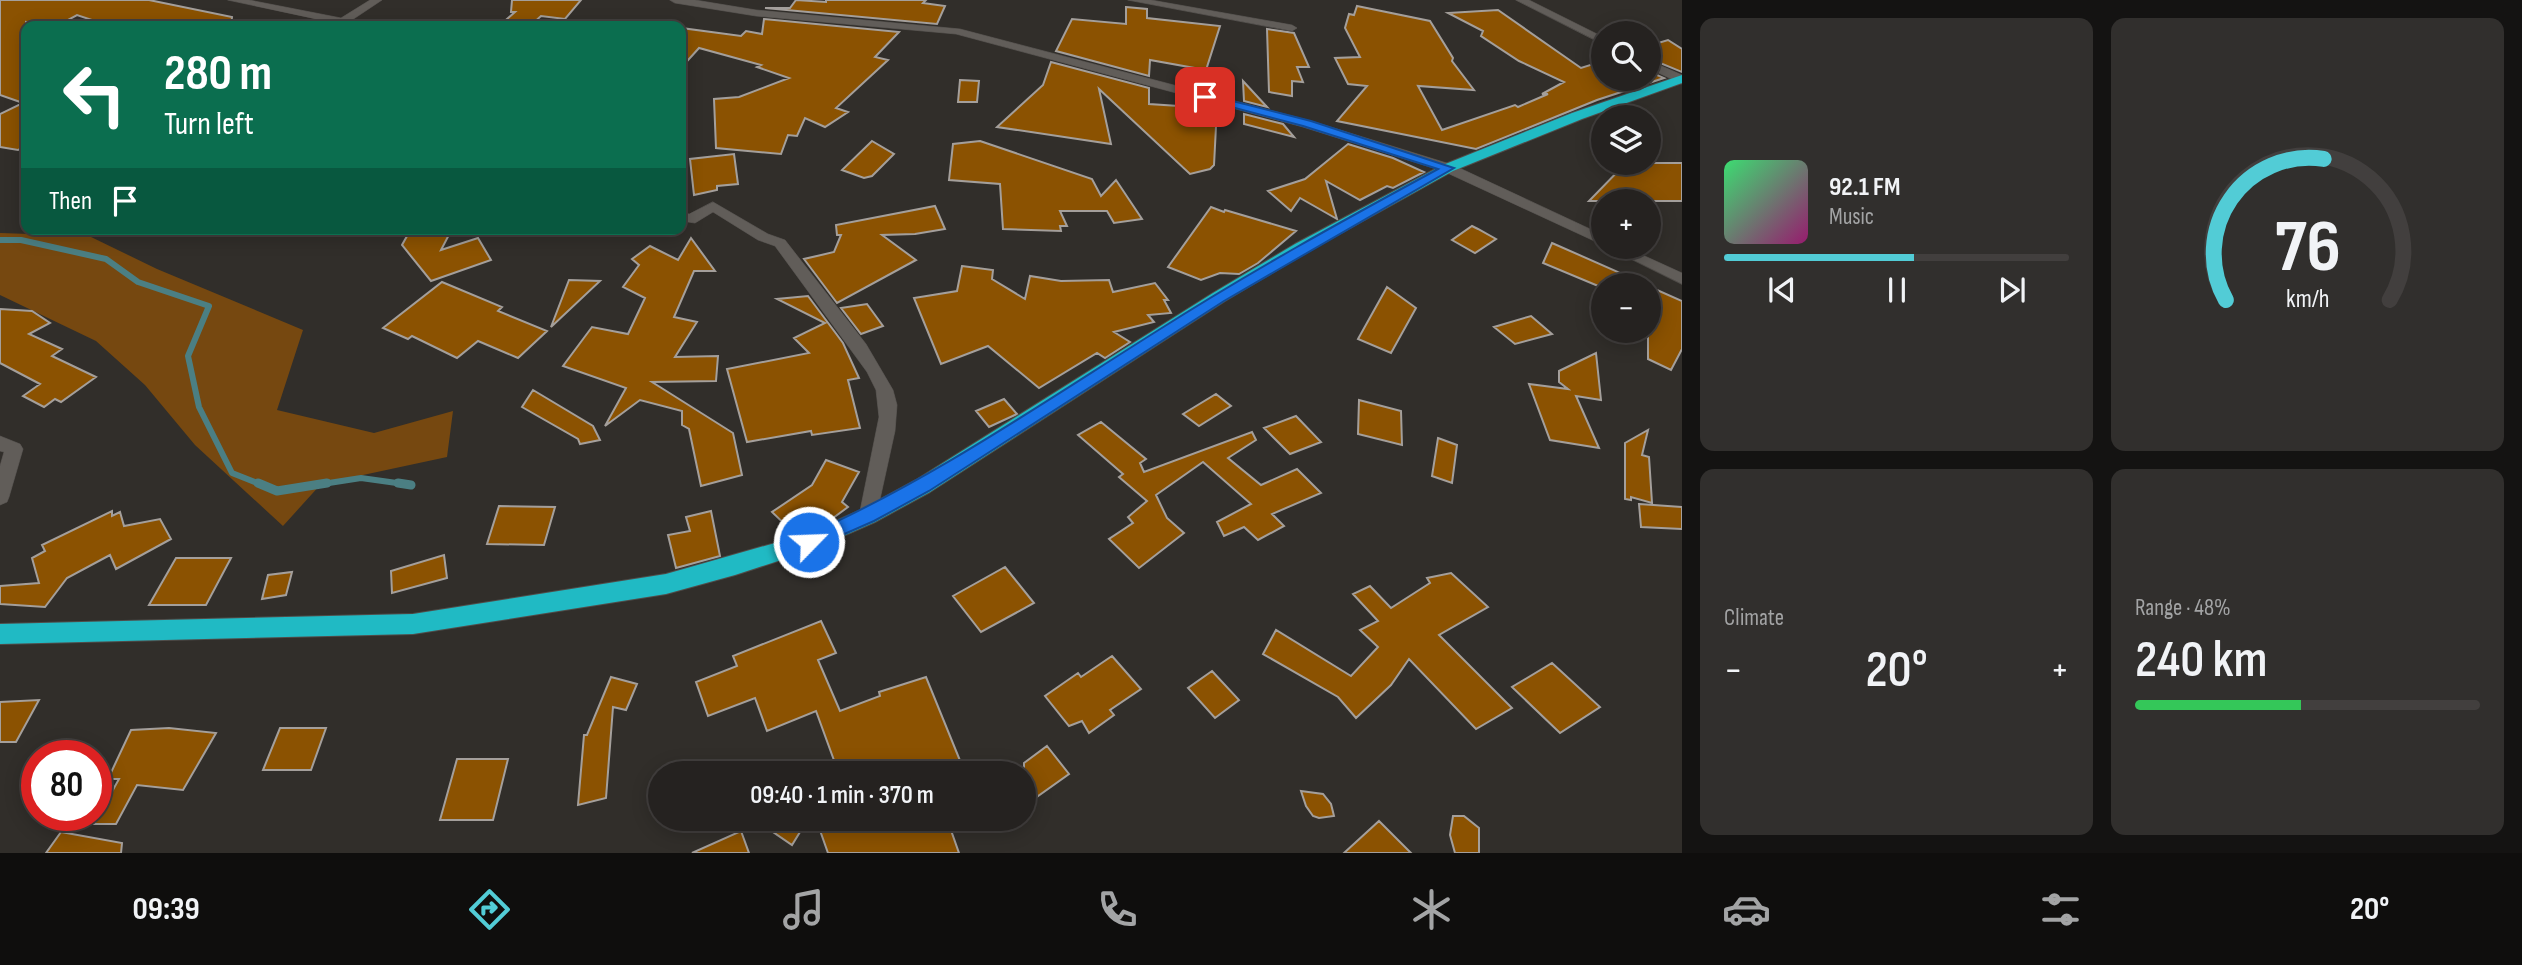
<!DOCTYPE html>
<meta charset="utf-8">
<style>
:root{--surface:#252220;--page:#312f2d;--text:#f1f3f6;--muted:#a3a4a5;--line:#423f3e;--accent:#52ccd6}
body{margin:0;font-family:"Sofia Sans Condensed",sans-serif;background:var(--page);color:var(--text);height:100vh;display:flex;flex-direction:column;font-size:26px;white-space:nowrap}
*{box-sizing:border-box;margin:0}
p{font-size:23px;color:var(--muted)}
.icon{flex:none;width:38px;height:38px;fill:none;stroke:currentColor;stroke-width:2;stroke-linecap:round;stroke-linejoin:round}
.map{position:relative;flex:1;overflow:hidden}
.details{display:flex;flex-direction:column;gap:18px;padding:18px;background:#141312;width:840px}
.details>*{flex:none}
.banner{position:absolute;left:21px;top:21px;width:665px;height:214px;border-radius:14px;box-shadow:0 4px 18px #0003,0 0 0 2px var(--line);background:#0b6e4f;color:#fff;overflow:hidden}
.controls{position:absolute;left:1591px;top:21px;display:grid;gap:14px}
.controls a{display:grid;place-items:center;width:70px;height:70px;border-radius:50%;background:var(--surface);box-shadow:0 4px 18px #0003,0 0 0 2px var(--line);font-size:35px}
.speed{position:absolute;left:21px;top:740px;display:flex;gap:14px;font-size:35px;font-weight:700;text-align:center}
.speed>*{display:grid;place-content:center;width:91px;height:91px;border-radius:50%;background:var(--surface);box-shadow:0 4px 18px #0003,0 0 0 2px var(--line);line-height:1}
.speed .limit{border:10px solid #d22;background:#fff;color:#111}
.pin{position:absolute;display:grid;place-items:center;width:60px;height:60px;color:#fff;margin:-30px;border-radius:14px;box-shadow:0 4px 10px #0006}
.me{position:absolute;width:77px;margin:-38px;rotate:66deg;stroke-linejoin:round;filter:drop-shadow(0 0 5px #0008)}
.turn{display:flex;align-items:center;gap:24px;height:147px;padding:0 28px;font-size:32px}
.turn .icon{width:91px;height:91px;stroke-width:2.5}
.turn b{display:block;font-size:49px;line-height:60px}
.then{display:flex;align-items:center;height:66px;padding:0 28px;background:#0003;gap:14px;font-size:26px}
.big{font-size:52px;font-weight:600;line-height:1.1}
.details .widget{flex:1;display:flex;flex-direction:column;justify-content:center;gap:10px;min-width:0;padding:0 24px;border-radius:14px;background:var(--page)}
.details .dial{align-items:center;gap:0}
.dial svg{height:182px;overflow:visible;fill:none;stroke:var(--line);stroke-width:7;stroke-linecap:round;text-anchor:middle}
.dial text{fill:var(--text);stroke:none}
.song{display:flex;align-items:center;gap:21px}
.cover{width:84px;height:84px;border-radius:10px;background:linear-gradient(135deg,hsl(140 70% 55%),hsl(320 70% 35%))}
.played{height:7px;border-radius:4px;background:linear-gradient(90deg,var(--accent) 55%,var(--line) 55%)}
.keys{display:flex;justify-content:space-around;direction:ltr}
.heat{display:flex;justify-content:space-between;align-items:center;font-size:38px;direction:ltr}
.charge{height:10px;border-radius:5px;background:linear-gradient(90deg,#34c759 48%,var(--line) 0)}
.details .tiles{flex:1;display:grid;gap:18px;grid-template-columns:repeat(2,1fr)}
.trip{position:absolute;left:648px;top:761px;width:388px;height:70px;border-radius:35px;background:var(--surface);box-shadow:0 4px 18px #0003,0 0 0 2px var(--line);font-weight:600;line-height:70px;text-align:center}
.dock{display:flex;height:112px;justify-content:space-around;align-items:center;background:#0f0e0d;color:var(--muted)}
.dock .icon{width:49px;height:49px}
.dock .on{color:var(--accent)}
.dock b{font-size:32px;color:var(--text)}
main{display:flex;flex:1;min-height:0}
.map>svg:first-child{display:block}
</style>
<main>
<div class="map">
<svg width="1682" height="853" viewBox="0 0 1682 853">
<rect width="100%" height="100%" fill="#312e2a"/>
<path fill="#764810" d="M0,233L89,236L157,269L303,330L277,410L374,433L453,411L447,457L321,484L283,526L195,445L145,385L96,341L0,295Z"/>
<g fill="none" stroke-linecap="round" stroke-linejoin="round">
<path stroke="#4b7f83" stroke-width="6" d="M0,240H21L106,259L138,282L209,306L188,356L199,407L232,473L262,485
M316,485L361,478L411,485"/>
<path stroke="#4b7f83" stroke-width="9" d="M258,483L277,491L327,483
M398,483L411,485"/>
</g>
<path fill="#8b5201" stroke="#a49f9b" stroke-width="2" d="M0,0H149L232,17L231,26H110L77,15L57,26L26,22V44H23L26,145L18,150L0,147V114L23,103L0,95Z
M512,0H581L565,19L541,16L530,26H499L515,12H511Z
M796,0L826,2V0H926L923,3L945,6L937,24L765,8H790Z
M1357,6L1430,21L1453,58L1452,61L1474,90L1418,86L1442,130L1515,105L1518,107L1548,94H1542L1564,82L1519,61L1481,36L1483,31L1448,13L1498,10L1581,68L1603,61V79H1648V71L1664,78L1597,100L1476,149L1337,121L1367,86L1348,84L1335,58L1360,57L1345,28L1349,14L1354,15Z
M1126,7L1147,9V18L1220,26L1206,70L1150,60L1149,76L1056,51L1072,19L1126,24Z
M764,19L899,32L875,57L888,60L836,108L848,112L825,127L805,118L797,136L788,135L781,154L716,148L714,99L739,97L789,78L757,67L761,65L699,48L681,68V28L741,36L746,31L762,34Z
M1267,29L1294,33L1309,67H1297L1303,82L1292,81V96L1269,92Z
M1668,40L1682,49V72L1648,58V46Z
M1051,62L1149,88V104L1194,107L1195,101L1217,107L1214,165L1210,169L1190,174L1099,89L1111,144L997,127L1043,85Z
M960,80L979,81L977,102H958Z
M1243,81L1267,107L1244,101Z
M1244,114L1283,124L1294,137L1244,124Z
M872,141L894,154L872,176L864,178L842,170Z
M980,141L1092,179L1101,196L1116,180L1142,219L1114,223L1107,211H1060L1067,226H1060L1061,231L1003,229L1000,184L949,180L953,144Z
M1348,144L1393,158L1424,172L1393,188L1387,186L1360,200L1326,181L1337,219L1300,198L1291,211L1268,191L1305,179Z
M734,154L738,184L717,186V190L694,195L690,159Z
M1626,163H1682V201H1589Z
M935,206L945,229L915,234L882,235L916,260L837,303L804,259L834,252L841,235H837L836,225Z
M1211,207L1224,212L1225,210L1296,231L1258,263L1239,274L1220,273L1201,280L1168,267Z
M1472,226L1478,229L1496,239L1475,253L1452,240Z
M411,229H452L441,250L478,238L491,260L431,281L402,245Z
M691,238L715,271H694L674,317L697,322L675,357L718,356L716,381L652,382L733,433L742,475L701,486L689,429L682,425V411L640,400L605,426L626,388L563,366L592,327L628,334L645,298L623,287L639,265L632,259L650,246L678,260Z
M1552,243L1618,272L1603,288L1543,263Z
M962,266L993,270L992,279L1025,299L1030,276L1061,281L1109,280L1113,292L1155,283L1168,300H1164L1171,313L1148,315L1154,322L1114,332L1130,342L1105,358L1097,353L1039,388L988,346L941,364L914,298L957,291Z
M569,280L600,281L551,327Z
M442,282L502,307L498,311L547,331L518,358L478,341L457,358L412,336L408,339L383,328Z
M1648,286L1682,301V349L1671,370L1648,359Z
M1387,287L1416,308L1391,353L1358,339Z
M808,296L843,343L859,378L848,380L860,428L812,435L811,431L747,442L727,369L809,353L794,338L825,323L777,299Z
M867,304L883,326L861,334L841,308Z
M0,309L32,311L50,323L29,334L62,349L52,356L96,377L61,402L55,399L44,407L23,396L40,384L0,363Z
M1531,316L1552,334L1515,344L1494,327Z
M1596,353L1601,400L1576,396L1599,448L1550,440L1529,384L1568,389L1559,382V371Z
M533,390L593,426L600,440L580,444L578,439L522,407Z
M1216,394L1231,406L1199,426L1183,414Z
M1004,399L1017,414L989,427L976,411Z
M1359,400L1401,411L1402,445L1358,434Z
M1296,416L1321,442L1290,454L1264,428Z
M1101,422L1146,459L1140,463L1144,472L1252,432L1256,440L1228,458L1261,485L1297,469L1321,493L1272,514L1284,526L1258,540L1244,527L1224,536L1217,522L1251,504L1203,462L1156,495L1167,518L1184,533L1139,568L1109,539L1133,523L1128,517L1147,501L1119,477L1123,474L1078,435Z
M1648,430L1642,455L1649,457L1652,503L1631,497V500L1625,499V443Z
M1438,438L1457,445L1452,483L1432,476Z
M826,460L859,472L842,502L848,507L829,521L825,518L812,528L795,534L772,512L812,485Z
M1639,504L1682,507V529L1641,527Z
M499,506L555,507L544,545L487,544Z
M112,511V516L120,512L124,526L160,519L171,539L116,569L110,555L67,578L45,607L0,604V586L39,583L32,558L45,551L42,545Z
M711,511L720,556L676,568L668,535L690,531L686,517Z
M444,555L447,578L392,593L391,571Z
M176,558H231L206,605H149Z
M1005,567L1034,603L981,632L953,596Z
M292,572L286,595L262,599L268,575Z
M1451,573L1488,607L1439,635L1512,708L1476,729L1409,659L1391,685L1356,718L1338,697L1263,654L1276,630L1351,676L1378,647L1360,630L1378,621L1353,594L1370,586L1391,608L1430,583L1427,578Z
M821,621L836,653L818,660L840,711L880,696L879,692L926,677L961,763L931,774H839L816,711L767,731L755,698L708,716L696,682L737,666L733,656Z
M1112,656L1141,689L1110,710L1114,715L1089,733L1082,721L1069,726L1045,696L1078,673L1081,677Z
M1552,663L1600,707L1560,733L1512,687Z
M1212,671L1239,700L1215,718L1188,688Z
M611,677L637,684L626,710L613,707L606,798L578,805L584,735H587Z
M39,700L16,742H0V702Z
M169,728L216,733L183,790L137,785L116,824H94L119,779H108L131,730Z
M280,728H326L311,770H263Z
M1047,746L1069,774L1024,806V763Z
M457,759H508L493,820H440Z
M1301,791L1323,794L1331,804L1334,816L1319,818L1313,816L1306,806Z
M1453,816H1464L1479,828V853H1455L1450,835Z
M754,819H808L792,845Z
M816,819H869L872,829L897,819H947L959,853H828Z
M1379,821L1411,853H1344Z
M741,831L749,853H692Z
M61,832L122,843L121,853H46Z"/>
<g fill="none" stroke-linecap="round" stroke-linejoin="round">
<defs>
<path id="minor" d="M228,0H249L341,18L370,0H382L352,20L373,26H334V23Z
M670,0H695L756,10L960,29L1311,121L1453,165L1603,235V245L1443,171L1303,127L956,34L756,16L675,3Z
M1128,0H1151L1292,25L1297,28L1292,31Z
M1516,0H1529L1603,37V44Z
M1648,60L1682,75V84L1648,68Z
M713,202L768,234L785,240L866,344L893,390L897,405L895,431L875,522L868,524L861,522L859,516L879,417L876,390L867,372L775,246L758,240L713,212L695,223L681,221V212L689,214Z
M1607,247H1625L1682,273V284Z
M0,436L20,444L23,449L9,497L7,502L0,505V466L4,452L0,451Z"/>
<path id="trunk" d="M1682,75V83L1582,119L1453,171L1307,252L1225,301L930,492L875,522L809,551L735,575L666,594L413,634L0,644V624L413,614L666,574L803,535L861,510L916,480L1213,293L1295,244L1443,165L1572,113Z"/>
</defs>
<use href="#minor" stroke="#504d4a" stroke-width="1"/>
<use href="#trunk" stroke="#504d4a" stroke-width="2"/>
<use href="#minor" fill="#615d59" fill-rule="evenodd"/>
<use href="#trunk" fill="#20bac4" fill-rule="evenodd"/>
</g>
<path fill="#1a73e8" stroke="#114b97" stroke-width="2" d="M1205,94L1311,121L1454,168L1224,301L929,491L874,521L815,547L809,549L803,547L800,542L803,537C928,482 1041,404 1157,331C1248,273 1342,221 1438,169L1303,126L1201,99L1200,97Z"/>
</svg>
<div class="controls">
<a><svg class="icon" aria-label="search" viewBox="0 0 24 24"><circle cx="10" cy="10" r="6"/><path d="M15 15l6 6"/></svg></a>
<a><svg class="icon" aria-label="layers" viewBox="0 0 24 24"><path d="M12 4l9 5-9 5-9-5zM3 14l9 5 9-5"/></svg></a>
<a>+</a>
<a>−</a>
</div>
<div class="speed"><div class="limit">80</div></div>
<div class="pin" style="left:1205px;top:97px;background:#d93025"><svg class="icon" aria-label="arrive" viewBox="0 0 24 24"><path d="M6 21V4h12l-3 4 3 4H6"/></svg></div>
<svg class="me" style="left:809px;top:542px" viewBox="-20 -20 40 40"><circle r="17" fill="#1a73e8" stroke="#fff" stroke-width="3"/><path d="M0-11L8 9 0 5-8 9z" fill="#fff"/></svg>
<div class="trip">09:40 · 1 min · 370 m</div>
<div class="banner">
<div class="turn"><svg class="icon" aria-label="left" viewBox="0 0 24 24"><path d="M17 20v-9H6M10 6l-5 5 5 5"/></svg><div><b>280 m</b>Turn left</div></div>
<div class="then">Then<svg class="icon" aria-label="arrive" viewBox="0 0 24 24"><path d="M6 21V4h12l-3 4 3 4H6"/></svg></div>
</div>
</div>
<section class="details">
<div class="tiles">
<div class="widget">
<div class="song"><i class="cover"></i><div><b>92.1 FM</b><p>Music</p></div></div>
<div class="played"></div>
<div class="keys"><svg class="icon" aria-label="previous" viewBox="0 0 24 24"><path d="M18 5L8 12l10 7zM5 5v14"/></svg><svg class="icon" aria-label="pause" viewBox="0 0 24 24"><path d="M8 5v14M16 5v14"/></svg><svg class="icon" aria-label="next" viewBox="0 0 24 24"><path d="M6 5l10 7-10 7zM19 5v14"/></svg></div>
</div>
<div class="widget dial"><svg viewBox="0 0 100 80">
<path d="M14 69A42 42 0 1 1 86 69"/>
<path d="M14 69A42 42 0 0 1 57 7" stroke="#52ccd6"/>
<text x="50" y="56" font-size="32" font-weight="700">76</text>
<text x="50" y="72" font-size="11">km/h</text>
</svg></div>
<div class="widget"><p>Climate</p>
<div class="heat"><a>−</a><b class="big">20°</b><a>+</a></div>
</div>
<div class="widget"><p>Range · 48%</p><b class="big">240 km</b><div class="charge"></div></div>
</div>
</section>
</main>
<nav class="dock">
<b>09:39</b>
<svg class="icon on" aria-label="directions" viewBox="0 0 24 24"><path d="M12 3l9 9-9 9-9-9zM9 14v-3h6M13 9l2 2-2 2"/></svg>
<svg class="icon" aria-label="music" viewBox="0 0 24 24"><path d="M9 18V5l10-2v13"/><circle cx="6" cy="18" r="3"/><circle cx="16" cy="16" r="3"/></svg>
<svg class="icon" aria-label="phone" viewBox="0 0 24 24"><path d="M5 4h4l2 5-3 2q2 4 5 5l2-3 5 2v4C11 20 4 13 5 4z"/></svg>
<svg class="icon" aria-label="climate" viewBox="0 0 24 24"><path d="M12 3v18M4 7l16 10M4 17L20 7"/></svg>
<svg class="icon" aria-label="car" viewBox="0 0 24 24"><path d="M5 17H2v-5l4-1 3-4h7l3 4 3 1v5h-3M9 17h6M6 11h13"/><circle cx="7" cy="17" r="2"/><circle cx="17" cy="17" r="2"/></svg>
<svg class="icon" aria-label="filters" viewBox="0 0 24 24"><path d="M4 7h16M4 17h16"/><circle cx="9" cy="7" r="2"/><circle cx="15" cy="17" r="2"/></svg>
<b>20°</b>
</nav>
